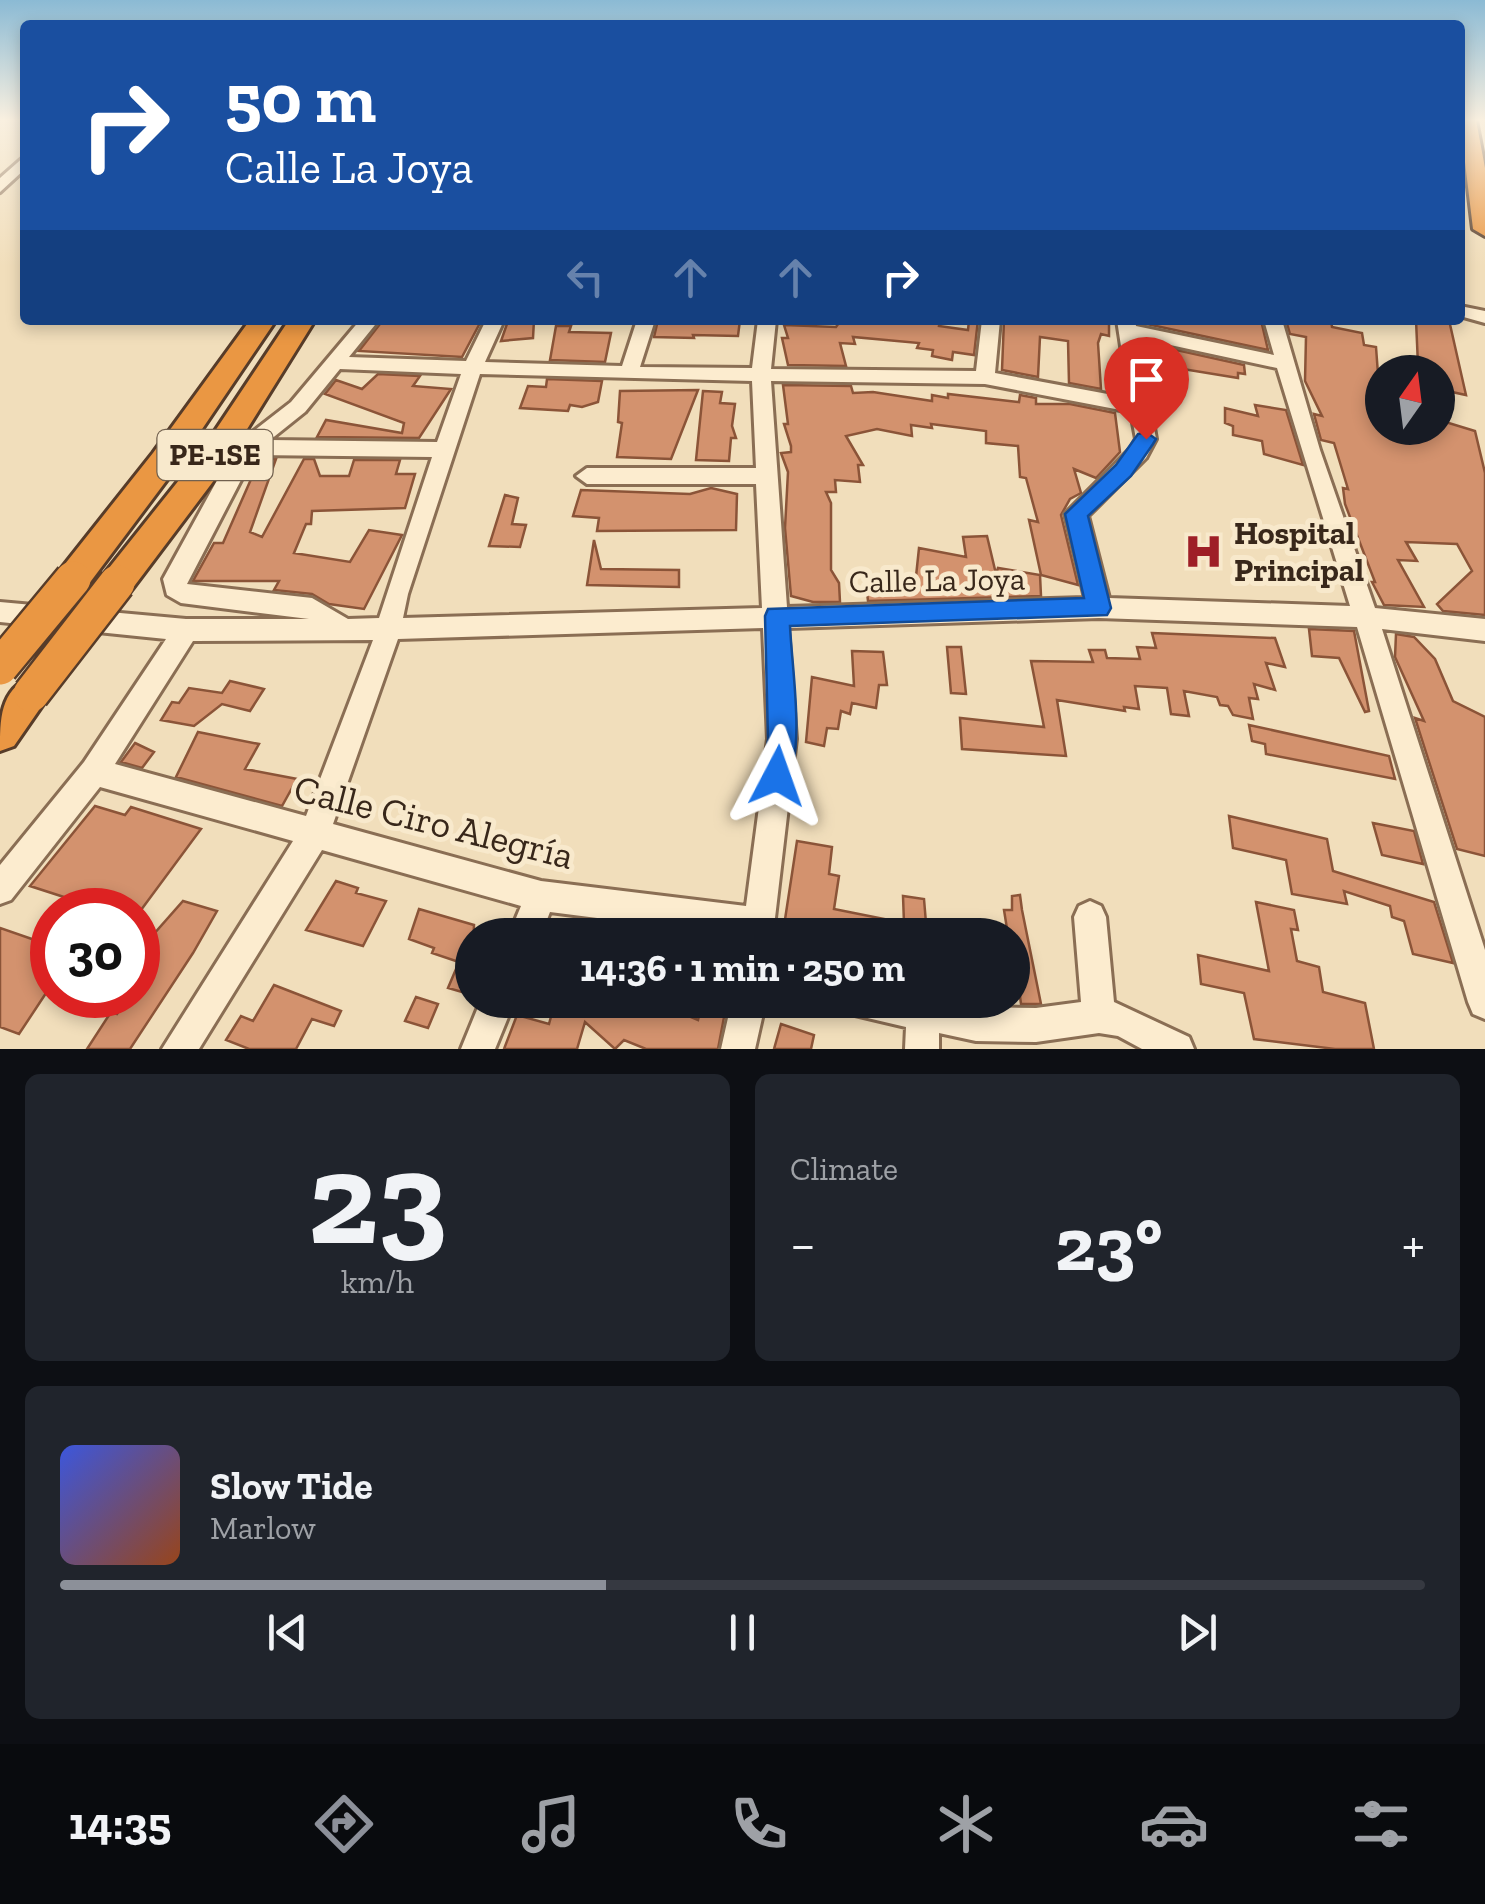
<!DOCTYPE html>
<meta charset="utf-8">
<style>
:root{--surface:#171b24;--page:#20242c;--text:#f1f3f6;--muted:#9ea1a6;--line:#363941;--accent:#8c9099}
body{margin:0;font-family:"Zilla Slab",serif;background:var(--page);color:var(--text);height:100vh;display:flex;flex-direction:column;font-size:38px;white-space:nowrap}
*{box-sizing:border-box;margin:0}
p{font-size:32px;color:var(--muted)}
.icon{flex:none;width:55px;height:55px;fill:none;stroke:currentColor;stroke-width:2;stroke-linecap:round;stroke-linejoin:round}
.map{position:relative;height:1049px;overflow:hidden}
.panel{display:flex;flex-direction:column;gap:25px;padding:25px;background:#0d0f14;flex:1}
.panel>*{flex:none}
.guide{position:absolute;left:20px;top:20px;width:1445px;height:305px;border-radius:10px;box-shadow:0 5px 15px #0003;background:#1a4fa0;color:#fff;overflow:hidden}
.needle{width:65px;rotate:14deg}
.buttons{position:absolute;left:1365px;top:355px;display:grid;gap:20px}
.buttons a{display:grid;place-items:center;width:90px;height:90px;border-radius:50%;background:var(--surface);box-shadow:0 5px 15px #0003;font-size:50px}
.speed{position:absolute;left:30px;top:888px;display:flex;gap:20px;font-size:50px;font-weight:700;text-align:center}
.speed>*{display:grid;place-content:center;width:130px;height:130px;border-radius:50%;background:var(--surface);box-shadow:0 5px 15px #0003;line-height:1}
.speed .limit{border:15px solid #d22;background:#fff;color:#111}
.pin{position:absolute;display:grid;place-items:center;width:85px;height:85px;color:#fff;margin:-102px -42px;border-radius:50% 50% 50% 0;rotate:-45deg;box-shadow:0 0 10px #0007}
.pin .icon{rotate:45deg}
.me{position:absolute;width:110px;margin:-55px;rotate:4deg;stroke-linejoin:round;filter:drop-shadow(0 0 8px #0008)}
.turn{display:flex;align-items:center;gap:35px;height:210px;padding:0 40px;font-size:45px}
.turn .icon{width:130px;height:130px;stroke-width:2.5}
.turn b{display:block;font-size:70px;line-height:85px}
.lanes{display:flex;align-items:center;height:95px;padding:0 40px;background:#0003;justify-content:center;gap:50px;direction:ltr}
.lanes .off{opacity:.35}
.big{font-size:75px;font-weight:700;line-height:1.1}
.panel .card{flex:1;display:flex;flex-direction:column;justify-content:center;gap:15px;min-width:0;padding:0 35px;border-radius:15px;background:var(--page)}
.panel .dial{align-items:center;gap:0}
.dial b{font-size:130px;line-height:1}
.song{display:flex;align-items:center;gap:30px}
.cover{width:120px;height:120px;border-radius:15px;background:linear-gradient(135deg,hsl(230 70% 55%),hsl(20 70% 35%))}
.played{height:10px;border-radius:5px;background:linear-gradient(90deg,var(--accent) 40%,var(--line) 40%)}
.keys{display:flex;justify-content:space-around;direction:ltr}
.heat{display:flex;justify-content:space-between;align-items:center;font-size:55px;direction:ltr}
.panel .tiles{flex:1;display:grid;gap:25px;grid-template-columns:1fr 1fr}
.card:last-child{grid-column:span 2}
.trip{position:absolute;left:455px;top:918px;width:575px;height:100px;border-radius:50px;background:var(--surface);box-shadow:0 5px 15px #0003;font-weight:700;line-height:100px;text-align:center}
.tabs{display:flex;height:160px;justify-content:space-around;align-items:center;background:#090b0e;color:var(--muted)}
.tabs .icon{width:70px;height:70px}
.tabs .active{color:var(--accent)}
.tabs b{font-size:45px;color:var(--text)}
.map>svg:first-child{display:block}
</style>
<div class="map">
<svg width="1485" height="1049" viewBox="0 0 1485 1049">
<rect width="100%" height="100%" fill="#f1debb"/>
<path fill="#d3926e" stroke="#8b5438" stroke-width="2.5" d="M383,320H480V323L462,357L359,351Z
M534,320L533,338L501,341L508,321Z
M658,320H740L738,336L693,335L694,338L654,337Z
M841,320H940L939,326L968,330L969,320H978L974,355L953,352L952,360L932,356L933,350L917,348L919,343L853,337L855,344L840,343L846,366L788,365L782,338H788L784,325L836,327Z
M1004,320H1109V336L1101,334L1098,343L1101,389L1069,383L1068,341L1040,337L1038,377L1002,370Z
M1142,320H1261L1268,350L1142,323Z
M1286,320H1331L1332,327L1362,333L1364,345L1376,347L1382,428H1440L1439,420L1475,431L1485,473V615L1443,611L1437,604L1472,571L1457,544L1406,542L1417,561L1398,560L1424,607L1384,605L1372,582H1375L1345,504L1343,488L1348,489L1334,443L1321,440L1314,414L1322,416L1305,381L1306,337L1290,334Z
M1416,320H1449L1466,395L1438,389V369L1418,365Z
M556,326H571L569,332L611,333L605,362L550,360Z
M1145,343L1244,365L1245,374L1238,373V378L1152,364L1151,347Z
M378,374L420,376L413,386L451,389L419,438L317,437L326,420L402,433L404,423L325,394L336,380L362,389Z
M547,379L602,381L598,402L582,407L570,405L568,411L520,408L528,386L546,387Z
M783,385L851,386L853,393L873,392L932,401V395L948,398V394L1019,402L1020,395L1036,398V404H1070L1115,413L1120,452L1096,478L1074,469L1081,493L1070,499L1061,515L1078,585L1041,575L1029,520L1038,522L1026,478L1020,477L1018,446L986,443V431L931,424L932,428L911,425L912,436L877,429L846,436L863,465H858L860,482L835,480L836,492H826L831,503V570L839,583L840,602H813L791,596L785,528L788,472L781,453L791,452V446L784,424H788Z
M698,390L671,459L617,457L622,423L618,422L620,391Z
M703,391L722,392L720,403L735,404L732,426L736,438H731L729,461L696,460Z
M1255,405L1286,410L1303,465L1264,454L1262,441L1233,435V426L1225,423V408L1258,416Z
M263,459H276L250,532L262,537L304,459H314L320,476H349L354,460H400L396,474H415L405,508L312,511L311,524H306L294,553L350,562L369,530L402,535L364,609L329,604L312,594L274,590L279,581H193L214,543H223L259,461Z
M711,488L737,494L736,530L597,531L599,518L573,516L581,490L690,494Z
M505,495L518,498L512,524L526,525L520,547L489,546Z
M987,536L996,574L998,568L1040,575L1041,596L868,601L866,584L887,586V581L915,586L919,548L966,557L963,537Z
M594,540L601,569L679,570V587L587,585Z
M1309,629L1354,631L1369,711L1365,712L1339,658L1312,656Z
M1152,633L1275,638L1285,667L1266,663L1275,690L1254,684L1258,699L1249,698L1253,719L1233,715L1228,706L1220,705L1217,697L1184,691L1189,716L1171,714L1167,688L1135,686L1139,709L1124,707L1125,711L1057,700L1066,756L962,749L960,718L1044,727L1031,661L1093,662L1089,650H1105L1107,658L1140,659L1137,647L1156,648Z
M1396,634L1414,637L1435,659L1453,701L1485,717V856L1457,849L1415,718L1424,721L1395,657Z
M947,647H961L966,694L951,693Z
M852,651L883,652L887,685H879L876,708L852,703L850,714L841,711L838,729L827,728L824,746L806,742L812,677L854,686Z
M230,681L264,689L250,711L222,704L194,726L161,720L172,702L179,703L189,688L222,693Z
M1249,725L1389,756L1395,779L1266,754L1265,744L1252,741Z
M198,732L259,744L245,769L297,779L282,806L176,777Z
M135,743L154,752L142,768L121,762Z
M95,806L125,815L131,807L201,829L141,910H104L30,886Z
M1229,816L1327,839L1333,871L1434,902L1453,963L1413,954L1404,921L1392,917L1390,906L1344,891L1347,904L1292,894L1286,860L1233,848Z
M1373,823L1414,831L1423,864L1382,855Z
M797,841L832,847L829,874L839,876L834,909L904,923L903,896L924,899L927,935H786L784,926Z
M336,881L358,888L356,893L386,901L363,946L306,930Z
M1020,895L1022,910L1041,1004H1021L1012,935H1008L1004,910H1012V896Z
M183,901L217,911L193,953L130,1049H87L111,1012L117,1014L129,995H138V952Z
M1256,902L1294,910L1298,930L1291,929L1297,961L1319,967L1323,992L1365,1003L1374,1049H1335L1254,1039L1244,993L1201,984L1198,955L1269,971Z
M419,909L474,925L472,969L462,992L448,988L459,962L432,953L434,948L409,939Z
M0,928L52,946V984L19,1034L0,1027Z
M274,985L341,1011L334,1026L312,1019L296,1049H249L226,1040L241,1016L253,1021Z
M416,997L438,1004L428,1028L405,1021Z
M620,1000H650L698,1020L702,1004L725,1012L718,1049H646L624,1040L615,1049L585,1022L577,1049H504L517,1015L549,1024L552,1013L614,1016Z
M781,1024L814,1035L811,1049H774Z"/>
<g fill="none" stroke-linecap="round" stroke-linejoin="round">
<defs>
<path id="minor" d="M25,156V169L0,192V178Z
M1460,306L1485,311V323L1460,316Z
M360,320H379L349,357L466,361L486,320H504L485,362L622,366L637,320H655L640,367L752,368L758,320H776L771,369L976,371L982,320H1000L995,373L1129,398L1117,320H1135L1136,326L1274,355L1264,320H1282L1320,450L1375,608L1485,619V641L1382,629L1485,950V1019L1473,1014L1468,1002L1357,627L1099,618L788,628L796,739L773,935H731L550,912L541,935H509L521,906L322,850L199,1049H162L293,841L100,787L11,900L0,904V865L84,762L166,639L0,622V602L186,619H309L181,603L167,595L163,579L237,444L291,402ZM1138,338L1277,368L1350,606L1109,598L1088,516L1146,458L1156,439ZM340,369L461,374L437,442L270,440L305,412ZM480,374L752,381L756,468H587L576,476L587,484H756L762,608L403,618L408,594ZM771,381L985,384L1131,412L1136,439L1131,448L1065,514L1085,598L787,607ZM254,455L432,457L379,618L348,619L312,598L187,584ZM763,628L768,739L746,906L541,881L333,824L398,639ZM373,640L306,816L115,764L193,641Z
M1090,901L1101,906L1106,917L1114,1002L1189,1037L1194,1049H1142L1118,1036L1099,1033L1036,1042L976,1041L939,1033V1049H905L906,1027L842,1012L837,1000H939L976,1007L1036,1008L1081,1002L1074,917L1079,906Z
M481,1000H515L495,1049H461Z
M732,1000H766L755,1049H721Z"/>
<path id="highway" d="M1460,120H1476L1485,168V236L1473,229Z
M250,320H276L175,469L85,589L73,593L61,589L56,579L61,569L153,453Z
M289,320H315L221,471L129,593L117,597L105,593L100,583L105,573L199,455Z
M31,677L44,682L50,694L14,746L0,751C0,719 0,690 31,677Z"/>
</defs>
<use href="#minor" stroke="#8a6e54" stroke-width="6"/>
<use href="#highway" stroke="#573c29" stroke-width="6"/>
<use href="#minor" fill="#fceccf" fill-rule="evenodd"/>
<use href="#highway" fill="#ea9743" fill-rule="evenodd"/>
<defs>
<path id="highway-bridge" d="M0,667L73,579
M31,694L117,583"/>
</defs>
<use href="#highway-bridge" stroke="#573c29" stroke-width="40" stroke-linecap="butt"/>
<use href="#highway-bridge" stroke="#ea9743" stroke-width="35"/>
</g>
<linearGradient id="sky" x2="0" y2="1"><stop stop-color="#8bbad4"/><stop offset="0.45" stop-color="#f9f0e0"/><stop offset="1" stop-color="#f9f0e0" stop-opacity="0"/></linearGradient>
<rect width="1485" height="266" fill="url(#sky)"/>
<path fill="#1a73e8" stroke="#114b97" stroke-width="2.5" d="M1146,432L1156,439L1153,444L1131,476L1088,516L1111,608L1107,615L790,626C792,671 805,744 787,786L777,790L767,786L763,776L768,739L765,616L768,609L1084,598L1065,514L1116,465L1138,434Z"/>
<defs>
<symbol id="hospital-bare" viewBox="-9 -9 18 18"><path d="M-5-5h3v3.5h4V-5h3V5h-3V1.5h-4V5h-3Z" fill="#9e1f27" stroke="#f8e9cc" stroke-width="2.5" paint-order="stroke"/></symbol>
</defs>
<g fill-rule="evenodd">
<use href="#hospital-bare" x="1176" y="524" width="55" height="55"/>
</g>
<g text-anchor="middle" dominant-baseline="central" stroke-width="10" stroke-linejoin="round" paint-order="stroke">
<rect fill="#f8e9cc" stroke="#72614f" stroke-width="2.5" x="157.5" y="430" width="115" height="50" rx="8"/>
<g font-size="30" font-weight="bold" fill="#38271a">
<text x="215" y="455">PE-1SE</text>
</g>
<g font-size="32" font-weight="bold" fill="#38271a" stroke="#f8e9cc" text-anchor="start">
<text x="1234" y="533">Hospital<tspan x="1234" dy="37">Principal</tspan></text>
</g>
<g font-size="32" fill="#38271a" stroke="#f8e9cc">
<text transform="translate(937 580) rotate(-1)">Calle La Joya</text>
</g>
<g font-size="38" fill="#38271a" stroke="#f8e9cc">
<text transform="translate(434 822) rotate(14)">Calle Ciro Alegría</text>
</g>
</g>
</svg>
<div class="buttons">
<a><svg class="needle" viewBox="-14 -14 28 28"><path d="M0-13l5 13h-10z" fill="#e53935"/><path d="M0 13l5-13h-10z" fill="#9ea1a6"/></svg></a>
</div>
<div class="speed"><div class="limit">30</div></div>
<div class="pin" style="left:1146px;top:439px;background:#d93025"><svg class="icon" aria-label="arrive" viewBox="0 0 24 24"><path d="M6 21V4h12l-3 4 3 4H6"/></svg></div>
<svg class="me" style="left:777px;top:776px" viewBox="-20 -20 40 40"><path d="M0-17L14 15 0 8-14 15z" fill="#1a73e8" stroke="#fff" stroke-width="4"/></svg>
<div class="trip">14:36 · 1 min · 250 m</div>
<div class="guide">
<div class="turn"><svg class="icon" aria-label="right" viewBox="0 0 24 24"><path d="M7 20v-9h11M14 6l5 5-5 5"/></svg><div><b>50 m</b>Calle La Joya</div></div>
<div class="lanes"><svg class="icon off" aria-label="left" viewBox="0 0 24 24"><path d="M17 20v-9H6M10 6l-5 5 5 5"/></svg><svg class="icon off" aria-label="ahead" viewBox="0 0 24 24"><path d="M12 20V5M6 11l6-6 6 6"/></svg><svg class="icon off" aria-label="ahead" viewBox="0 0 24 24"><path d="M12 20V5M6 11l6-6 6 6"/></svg><svg class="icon" aria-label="right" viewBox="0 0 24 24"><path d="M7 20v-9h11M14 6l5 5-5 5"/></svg></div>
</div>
</div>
<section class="panel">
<div class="tiles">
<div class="card dial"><b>23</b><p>km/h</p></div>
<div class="card"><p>Climate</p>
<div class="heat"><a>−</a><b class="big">23°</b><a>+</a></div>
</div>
<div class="card">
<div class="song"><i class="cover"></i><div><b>Slow Tide</b><p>Marlow</p></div></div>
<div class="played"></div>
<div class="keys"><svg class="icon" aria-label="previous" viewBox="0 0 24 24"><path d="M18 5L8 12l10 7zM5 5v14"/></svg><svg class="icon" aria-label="pause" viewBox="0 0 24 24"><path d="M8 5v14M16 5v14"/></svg><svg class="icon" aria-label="next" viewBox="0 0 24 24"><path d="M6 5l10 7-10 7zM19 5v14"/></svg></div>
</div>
</div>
</section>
<nav class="tabs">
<b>14:35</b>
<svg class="icon active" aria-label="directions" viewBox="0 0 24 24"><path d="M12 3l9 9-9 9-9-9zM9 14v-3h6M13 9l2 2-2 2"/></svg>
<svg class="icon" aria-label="music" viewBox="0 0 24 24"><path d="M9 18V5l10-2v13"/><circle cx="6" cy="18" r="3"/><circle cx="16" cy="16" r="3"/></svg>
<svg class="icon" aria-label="phone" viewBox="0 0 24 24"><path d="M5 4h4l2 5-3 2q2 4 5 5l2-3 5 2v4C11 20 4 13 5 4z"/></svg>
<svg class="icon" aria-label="climate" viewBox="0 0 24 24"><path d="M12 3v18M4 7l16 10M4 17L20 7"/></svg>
<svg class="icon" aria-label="car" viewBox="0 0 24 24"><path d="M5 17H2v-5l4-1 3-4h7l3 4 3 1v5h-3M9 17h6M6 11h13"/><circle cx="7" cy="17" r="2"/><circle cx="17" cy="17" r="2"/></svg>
<svg class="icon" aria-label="filters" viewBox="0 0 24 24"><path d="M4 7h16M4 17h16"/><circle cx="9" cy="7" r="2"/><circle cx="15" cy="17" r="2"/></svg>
</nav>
